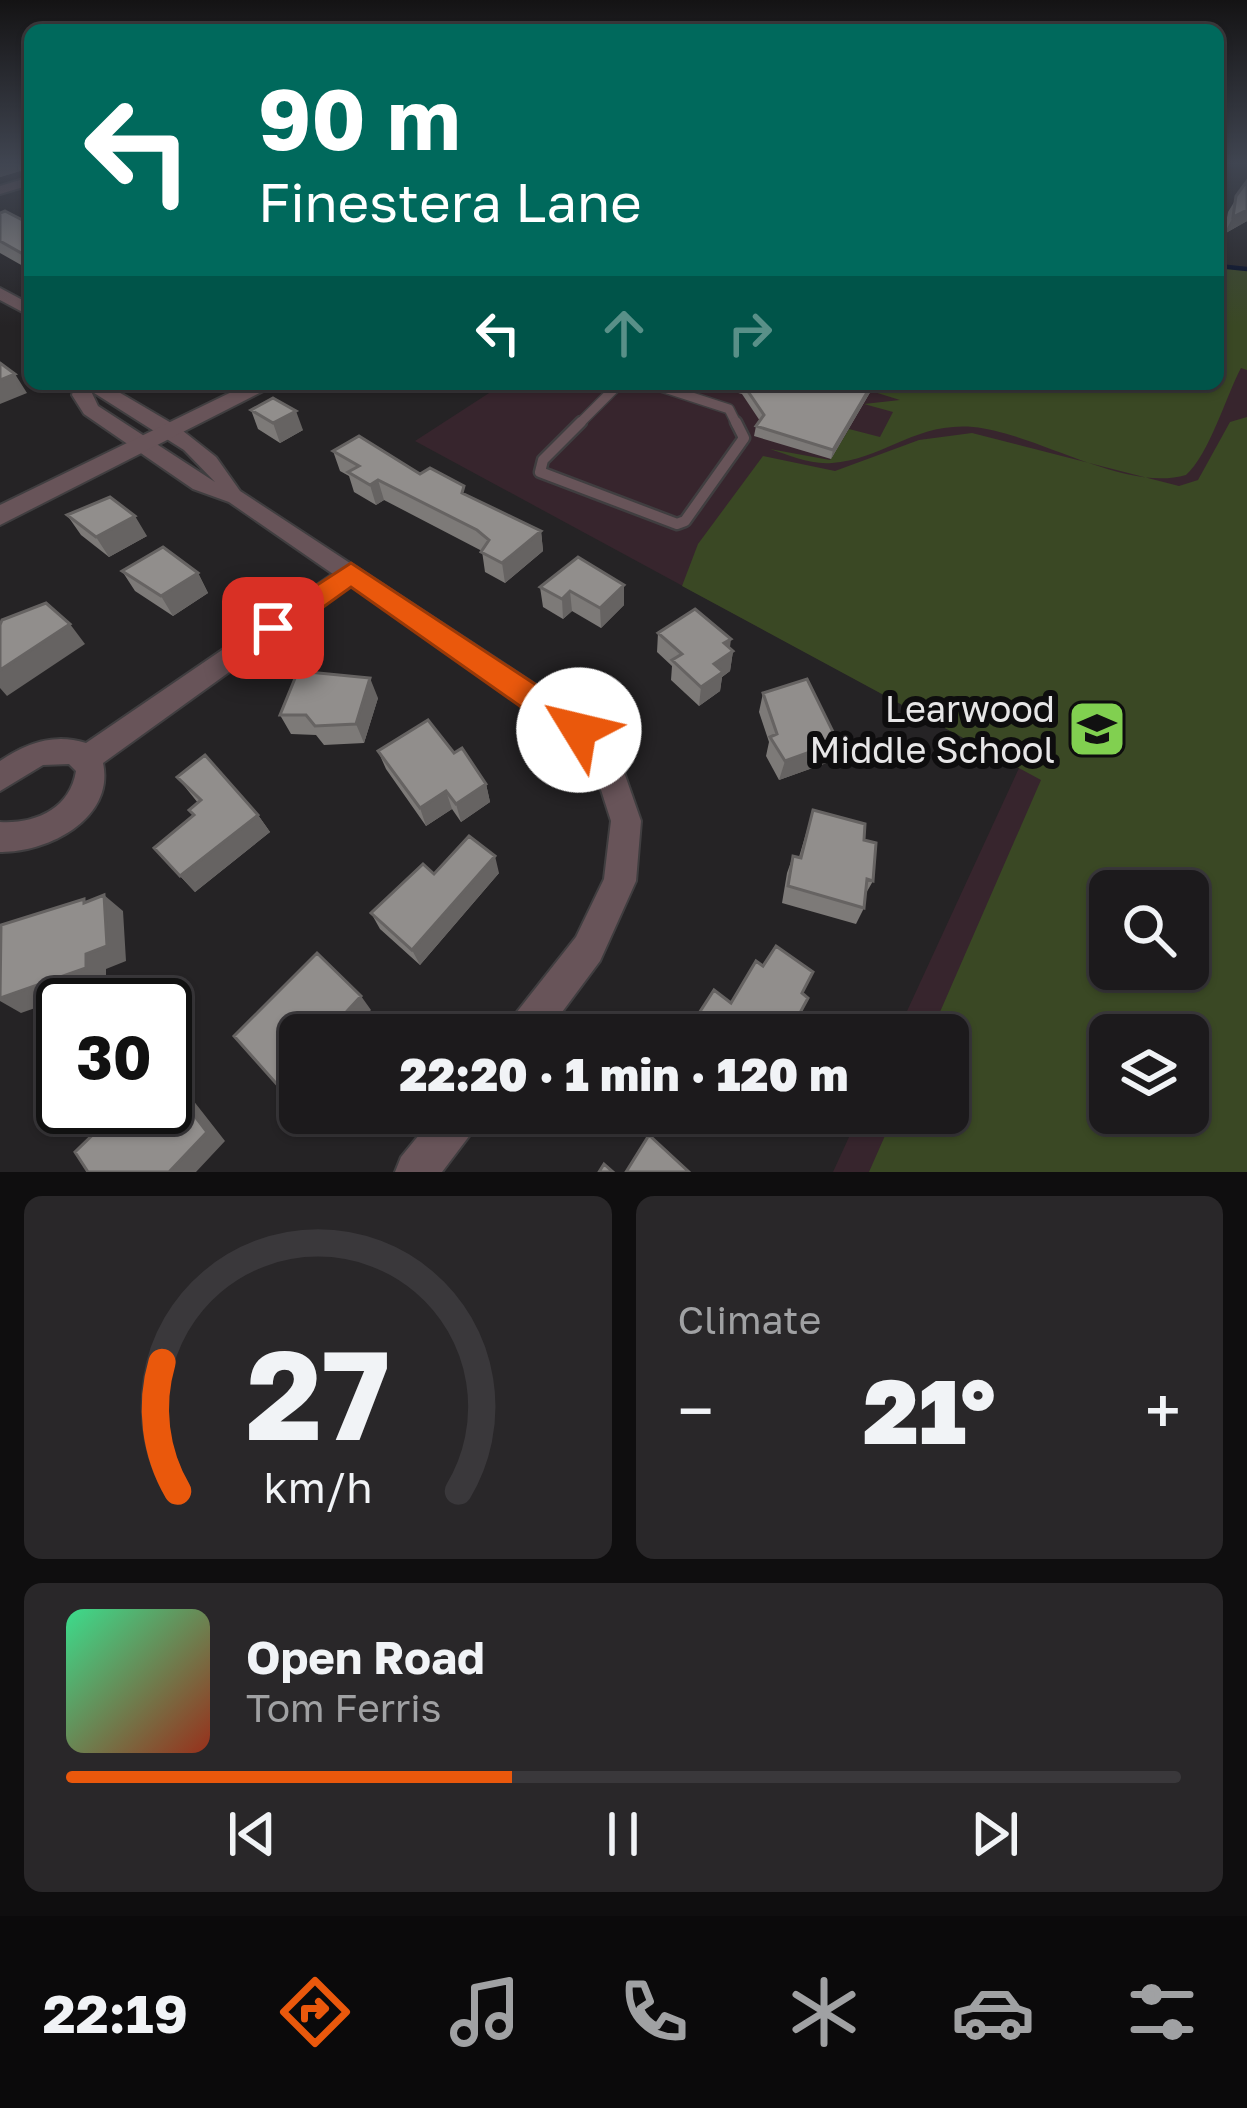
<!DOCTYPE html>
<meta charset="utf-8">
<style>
:root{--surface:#1c1a1c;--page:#292729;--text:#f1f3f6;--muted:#a0a1a3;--line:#3a383b;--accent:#ea580c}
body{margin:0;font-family:"Golos Text",sans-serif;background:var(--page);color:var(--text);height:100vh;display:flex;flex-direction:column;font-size:45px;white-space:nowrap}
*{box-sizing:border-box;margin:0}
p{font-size:39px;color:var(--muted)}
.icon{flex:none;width:66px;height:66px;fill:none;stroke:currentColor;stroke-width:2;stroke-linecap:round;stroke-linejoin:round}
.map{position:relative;height:1172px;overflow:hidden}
.panel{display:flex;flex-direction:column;gap:24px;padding:24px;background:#0f0e0f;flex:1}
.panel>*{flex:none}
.hud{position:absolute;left:24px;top:24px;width:1200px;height:366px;border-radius:18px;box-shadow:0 3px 9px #0004,0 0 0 3px var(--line);background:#00695c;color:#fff;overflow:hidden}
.tools{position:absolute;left:1089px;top:870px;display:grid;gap:24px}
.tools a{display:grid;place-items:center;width:120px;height:120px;border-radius:18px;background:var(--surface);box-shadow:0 3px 9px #0004,0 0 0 3px var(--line);font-size:60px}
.speed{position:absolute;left:36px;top:978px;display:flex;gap:24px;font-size:60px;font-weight:700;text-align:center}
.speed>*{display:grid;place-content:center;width:156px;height:156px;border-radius:50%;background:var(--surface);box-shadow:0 3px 9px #0004,0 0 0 3px var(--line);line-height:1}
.speed .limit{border:6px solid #111;border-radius:18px;background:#fff;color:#111}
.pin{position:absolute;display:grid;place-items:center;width:102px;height:102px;color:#fff;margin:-51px;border-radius:24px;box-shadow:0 6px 18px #0006}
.me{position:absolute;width:132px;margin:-66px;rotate:306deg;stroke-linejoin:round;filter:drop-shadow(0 0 9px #0008)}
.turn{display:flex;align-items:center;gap:42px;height:252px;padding:0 36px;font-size:54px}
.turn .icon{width:156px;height:156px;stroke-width:2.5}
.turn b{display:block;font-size:84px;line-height:102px}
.lanes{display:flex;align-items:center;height:114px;padding:0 36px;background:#0003;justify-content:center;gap:60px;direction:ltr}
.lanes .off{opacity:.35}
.big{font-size:90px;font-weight:800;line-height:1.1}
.panel .tile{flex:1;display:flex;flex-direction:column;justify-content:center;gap:18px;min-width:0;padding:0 42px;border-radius:18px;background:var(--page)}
.panel .dial{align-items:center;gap:0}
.dial svg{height:312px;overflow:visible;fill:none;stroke:var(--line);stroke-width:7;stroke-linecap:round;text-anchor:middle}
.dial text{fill:var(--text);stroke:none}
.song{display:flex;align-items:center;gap:36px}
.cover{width:144px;height:144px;border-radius:18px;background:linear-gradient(135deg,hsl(150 70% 55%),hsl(10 70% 35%))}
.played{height:12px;border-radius:6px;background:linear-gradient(90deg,var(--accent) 40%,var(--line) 40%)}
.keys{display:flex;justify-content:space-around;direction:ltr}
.heat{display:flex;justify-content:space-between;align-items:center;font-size:66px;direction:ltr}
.panel .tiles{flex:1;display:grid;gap:24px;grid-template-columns:1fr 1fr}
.tile:last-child{grid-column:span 2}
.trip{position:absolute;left:279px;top:1014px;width:690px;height:120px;border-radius:18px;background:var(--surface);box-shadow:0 3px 9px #0004,0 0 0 3px var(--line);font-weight:800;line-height:120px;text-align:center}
.tab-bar{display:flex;height:192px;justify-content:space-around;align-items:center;background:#0b0a0b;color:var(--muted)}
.tab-bar .icon{width:84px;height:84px}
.tab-bar .selected{color:var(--accent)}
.tab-bar b{font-size:54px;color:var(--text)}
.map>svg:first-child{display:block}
</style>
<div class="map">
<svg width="1247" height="1172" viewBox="0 0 1247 1172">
<rect width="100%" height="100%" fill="#252325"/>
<path fill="#37252d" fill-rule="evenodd" d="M1247,272V1172H833L860,1113H948V1035H896L1019,768L415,441L503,384H1218ZM1110,891H1188V969H1110ZM1110,1035H1188V1113H1110Z"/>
<path fill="#3a4824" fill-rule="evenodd" d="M1218,267L1247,271V370L1241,368C1226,396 1209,455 1186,475C1125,493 1037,433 973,427C915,422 882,460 832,463C811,465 789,455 770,449L830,460L849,429L880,437L893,412L864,404L900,400L871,391L875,384H1218Z
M1247,417V1172H869L895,1113H948V1035H930L1041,780L682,586L698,544L763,456L835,471L919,440L972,433L1179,486L1198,480L1230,422ZM1110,891H1188V969H1110ZM1188,1035V1113H1110V1035Z"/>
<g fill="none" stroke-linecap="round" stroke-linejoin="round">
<path stroke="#000a25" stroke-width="4.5" d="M1218,266L1247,269"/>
<defs>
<path id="service-far1" d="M652,384L729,409L737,425
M578,425L619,384"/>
<path id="service" d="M581,422L543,460L540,472L677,524L685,521L744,438L736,422"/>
<path id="minor" d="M30,177V185L0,194V186Z
M0,288L30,304V316L0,300Z
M75,384H105L178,427L216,457L240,491L571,708L618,755L641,821L636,881L600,961L545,1035H503L509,1022L576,937L604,879L611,821L595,771L551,724L350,585L103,763C115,819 47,853 0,852V822C35,824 70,809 76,771L69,764L43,765L0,791V761C27,743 54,733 86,743L333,574L229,502L193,489L84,414L72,395ZM91,391L184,450L215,482L98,406Z
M437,1113H482L476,1127L442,1172H395L401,1157Z"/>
<path id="tertiary" d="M248,384H277L0,525V505Z"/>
</defs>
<use href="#service-far1" stroke="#403e40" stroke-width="12"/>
<use href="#service" stroke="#403e40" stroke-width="15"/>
<use href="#minor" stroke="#403e40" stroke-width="4"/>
<use href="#tertiary" stroke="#403e40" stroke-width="4"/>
<use href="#service-far1" stroke="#685459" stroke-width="9"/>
<use href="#service" stroke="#685459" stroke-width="10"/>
<use href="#minor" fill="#685459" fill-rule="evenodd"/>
<use href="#tertiary" fill="#685459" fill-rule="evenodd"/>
</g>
<path fill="#7d7a78" d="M0,162H30V176L20,171L0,177Z
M1247,181V221L1224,234L1228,212Z
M0,213L30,224V270L0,253Z
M704,384H875L831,459L754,436L756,426L760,421L742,394Z
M251,410L303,430L280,443L258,429Z
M333,451L420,474L541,531L543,551L505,583L485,572L482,551L384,500L376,505L354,492L349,476L340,471Z
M67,515L147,536L109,557L81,535Z
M578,557L624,605L601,628L572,611L563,619L543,607L540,587Z
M122,571L198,573L208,593L173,616L135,591Z
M658,633L730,648L733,651L730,671L722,677L720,691L699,706L671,680L672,666L657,652Z
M763,693L838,742L832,761L779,780L766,756L769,742L759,712Z
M378,698L364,743L324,745L316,735L291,734L280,715Z
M378,751L454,753L486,784L490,802L461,822L452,809L426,826L386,769Z
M177,777L258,815L270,832L195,892L154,848L193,816L198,803Z
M813,810L864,840L873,881L865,895L864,908L856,924L782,903L787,873L793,856L799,857Z
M499,873L420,965L380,929L371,913L434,874Z
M802,994L788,1035H690L692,1024L731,1003Z"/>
<path fill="#666362" d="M0,162H15L20,171L0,177Z
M1247,210V221L1224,234L1233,217Z
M15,374L27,393L0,404V380Z
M872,384H875L831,459L833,450Z
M296,411L303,430L280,443L273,423Z
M378,480L384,500L376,505L370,485Z
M135,516L147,536L109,557L96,537Z
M541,531L543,551L505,583L502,563Z
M198,573L208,593L173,616L161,596Z
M624,585V605L601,628L600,608Z
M570,591L572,611L563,619L562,599Z
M70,624L85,644L7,696L0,688V670Z
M731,639L729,655L733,651L730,671L722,677L720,691L699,706L701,687L724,643Z
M370,678L378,698L364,743L356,724Z
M838,742L832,761L779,780L785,761Z
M486,784L490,802L461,822L456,804Z
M446,791L452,809L426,826L420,808Z
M258,815L270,832L195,892L180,876Z
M495,856L499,873L420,965L412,950Z
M104,895L123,911L126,961L106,969V983L21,1013L0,1001V998L86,954Z
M361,996L371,1010L348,1035H325Z
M300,1070V1096L296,1101L282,1090Z
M165,1073L178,1081L225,1141L196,1172H169Z"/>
<path fill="#918e8c" stroke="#666362" stroke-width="3" d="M1247,181V210L1233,217L1236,196Z
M5,211L30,224V258L0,241V213Z
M0,363L15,374L0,380Z
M743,384H872L833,450L756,426L764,415Z
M273,398L296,411L273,423L251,410Z
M359,436L420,474L430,468L464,486L462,493L541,531L502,563L481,552L489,540L477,530L378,480L370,485L348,472L359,466L333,451Z
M110,497L135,516L96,537L67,515Z
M163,547L198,573L161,596L122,571Z
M578,557L624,585L600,608L570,591L562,599L540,587Z
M46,603L70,624L0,670V625L2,620Z
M695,609L731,639L724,643L733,651L714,664L723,672L701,687L672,660L682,654L658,633Z
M298,671L370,678L356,724L315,726L306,715H280Z
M807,679L838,742L785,761L770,737L777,734L763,693Z
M428,720L454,753L462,748L486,784L456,804L446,791L420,808L378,751Z
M205,755L258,815L180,876L154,848L194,815L189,810L201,800L177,777Z
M813,810L865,824L864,840L876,843L873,881L867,879L864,908L788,886L793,856L801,858Z
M469,836L495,856L412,950L371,913L423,864L434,874Z
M104,895L107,946L86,954V968L0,998L1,925L84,899V903Z
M776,946L813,972L802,993L808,998L788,1035H707L692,1024L714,990L731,1003L756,961L763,966Z
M317,953L361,996L325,1035H300V1070L282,1090L234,1036Z
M165,1077L207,1132L169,1172H88L75,1152L111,1117L106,1110L109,1107H165Z
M649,1135L689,1172H626Z
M604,1164L613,1172H599Z"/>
<linearGradient id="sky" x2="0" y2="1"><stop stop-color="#141314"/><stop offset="0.5" stop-color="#404551"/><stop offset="1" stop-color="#404551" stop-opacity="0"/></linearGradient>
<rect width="1247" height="326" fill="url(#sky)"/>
<path fill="#ea580c" stroke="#983908" stroke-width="3" d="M351,563L591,721L595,730L591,740H568L351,587L283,636H263L259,628L263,620Z"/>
<defs>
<symbol id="school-square" viewBox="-11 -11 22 22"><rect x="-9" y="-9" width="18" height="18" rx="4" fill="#81d050" stroke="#0e0d0e"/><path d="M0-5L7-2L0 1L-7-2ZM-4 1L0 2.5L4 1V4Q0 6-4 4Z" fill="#111"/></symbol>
</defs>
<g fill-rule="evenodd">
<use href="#school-square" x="1064" y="696" width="66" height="66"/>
</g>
<g text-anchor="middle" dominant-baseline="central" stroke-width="12" stroke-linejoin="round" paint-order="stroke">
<g font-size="36" fill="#e7e6e7" stroke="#0e0d0e" text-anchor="end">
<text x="1055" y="708">Learwood<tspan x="1055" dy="41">Middle School</tspan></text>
</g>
</g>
</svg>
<div class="tools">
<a><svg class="icon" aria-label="search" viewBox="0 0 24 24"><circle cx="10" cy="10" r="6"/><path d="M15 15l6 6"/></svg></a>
<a><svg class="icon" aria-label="layers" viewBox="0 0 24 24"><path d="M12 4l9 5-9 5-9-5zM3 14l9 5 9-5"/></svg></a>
</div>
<div class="speed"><div class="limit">30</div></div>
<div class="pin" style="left:273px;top:628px;background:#d93025"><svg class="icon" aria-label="arrive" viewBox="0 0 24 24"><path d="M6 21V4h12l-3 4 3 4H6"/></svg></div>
<svg class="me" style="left:579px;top:730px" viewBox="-20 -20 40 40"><circle r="19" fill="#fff"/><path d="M0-13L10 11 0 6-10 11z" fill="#ea580c"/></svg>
<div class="trip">22:20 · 1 min · 120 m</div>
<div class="hud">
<div class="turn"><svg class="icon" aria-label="left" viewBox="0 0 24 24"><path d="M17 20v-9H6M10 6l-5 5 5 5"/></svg><div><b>90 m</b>Finestera Lane</div></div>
<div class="lanes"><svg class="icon" aria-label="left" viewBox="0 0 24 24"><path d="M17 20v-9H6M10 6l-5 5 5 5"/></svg><svg class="icon off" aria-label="ahead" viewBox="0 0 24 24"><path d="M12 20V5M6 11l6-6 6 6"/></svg><svg class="icon off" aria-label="right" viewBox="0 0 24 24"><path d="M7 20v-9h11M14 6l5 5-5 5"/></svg></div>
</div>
</div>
<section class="panel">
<div class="tiles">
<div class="tile dial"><svg viewBox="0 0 100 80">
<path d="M14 69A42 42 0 1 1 86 69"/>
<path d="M14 69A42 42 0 0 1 10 36" stroke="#ea580c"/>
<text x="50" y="56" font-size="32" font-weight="700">27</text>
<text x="50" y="72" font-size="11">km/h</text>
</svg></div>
<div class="tile"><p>Climate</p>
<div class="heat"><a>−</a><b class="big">21°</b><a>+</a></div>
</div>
<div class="tile">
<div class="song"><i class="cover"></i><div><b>Open Road</b><p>Tom Ferris</p></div></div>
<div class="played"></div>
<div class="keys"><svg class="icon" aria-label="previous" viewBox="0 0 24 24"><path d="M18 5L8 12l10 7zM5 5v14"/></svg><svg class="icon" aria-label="pause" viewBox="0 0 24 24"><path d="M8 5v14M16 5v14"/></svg><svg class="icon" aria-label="next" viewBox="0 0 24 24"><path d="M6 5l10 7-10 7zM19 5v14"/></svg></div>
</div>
</div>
</section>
<nav class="tab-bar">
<b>22:19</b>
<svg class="icon selected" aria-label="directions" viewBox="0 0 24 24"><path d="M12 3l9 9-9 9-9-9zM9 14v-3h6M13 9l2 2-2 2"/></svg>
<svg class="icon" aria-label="music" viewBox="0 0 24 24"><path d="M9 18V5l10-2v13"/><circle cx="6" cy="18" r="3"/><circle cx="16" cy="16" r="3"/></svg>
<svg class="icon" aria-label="phone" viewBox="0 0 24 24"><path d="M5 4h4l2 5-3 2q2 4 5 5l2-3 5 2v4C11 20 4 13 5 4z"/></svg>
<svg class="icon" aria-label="climate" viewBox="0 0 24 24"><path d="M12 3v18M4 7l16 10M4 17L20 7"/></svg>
<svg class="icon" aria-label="car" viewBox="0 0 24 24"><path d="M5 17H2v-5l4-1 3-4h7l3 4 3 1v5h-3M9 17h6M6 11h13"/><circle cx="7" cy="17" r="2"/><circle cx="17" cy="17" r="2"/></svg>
<svg class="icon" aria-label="filters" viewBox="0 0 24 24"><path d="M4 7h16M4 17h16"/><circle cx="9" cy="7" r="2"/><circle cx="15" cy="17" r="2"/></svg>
</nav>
